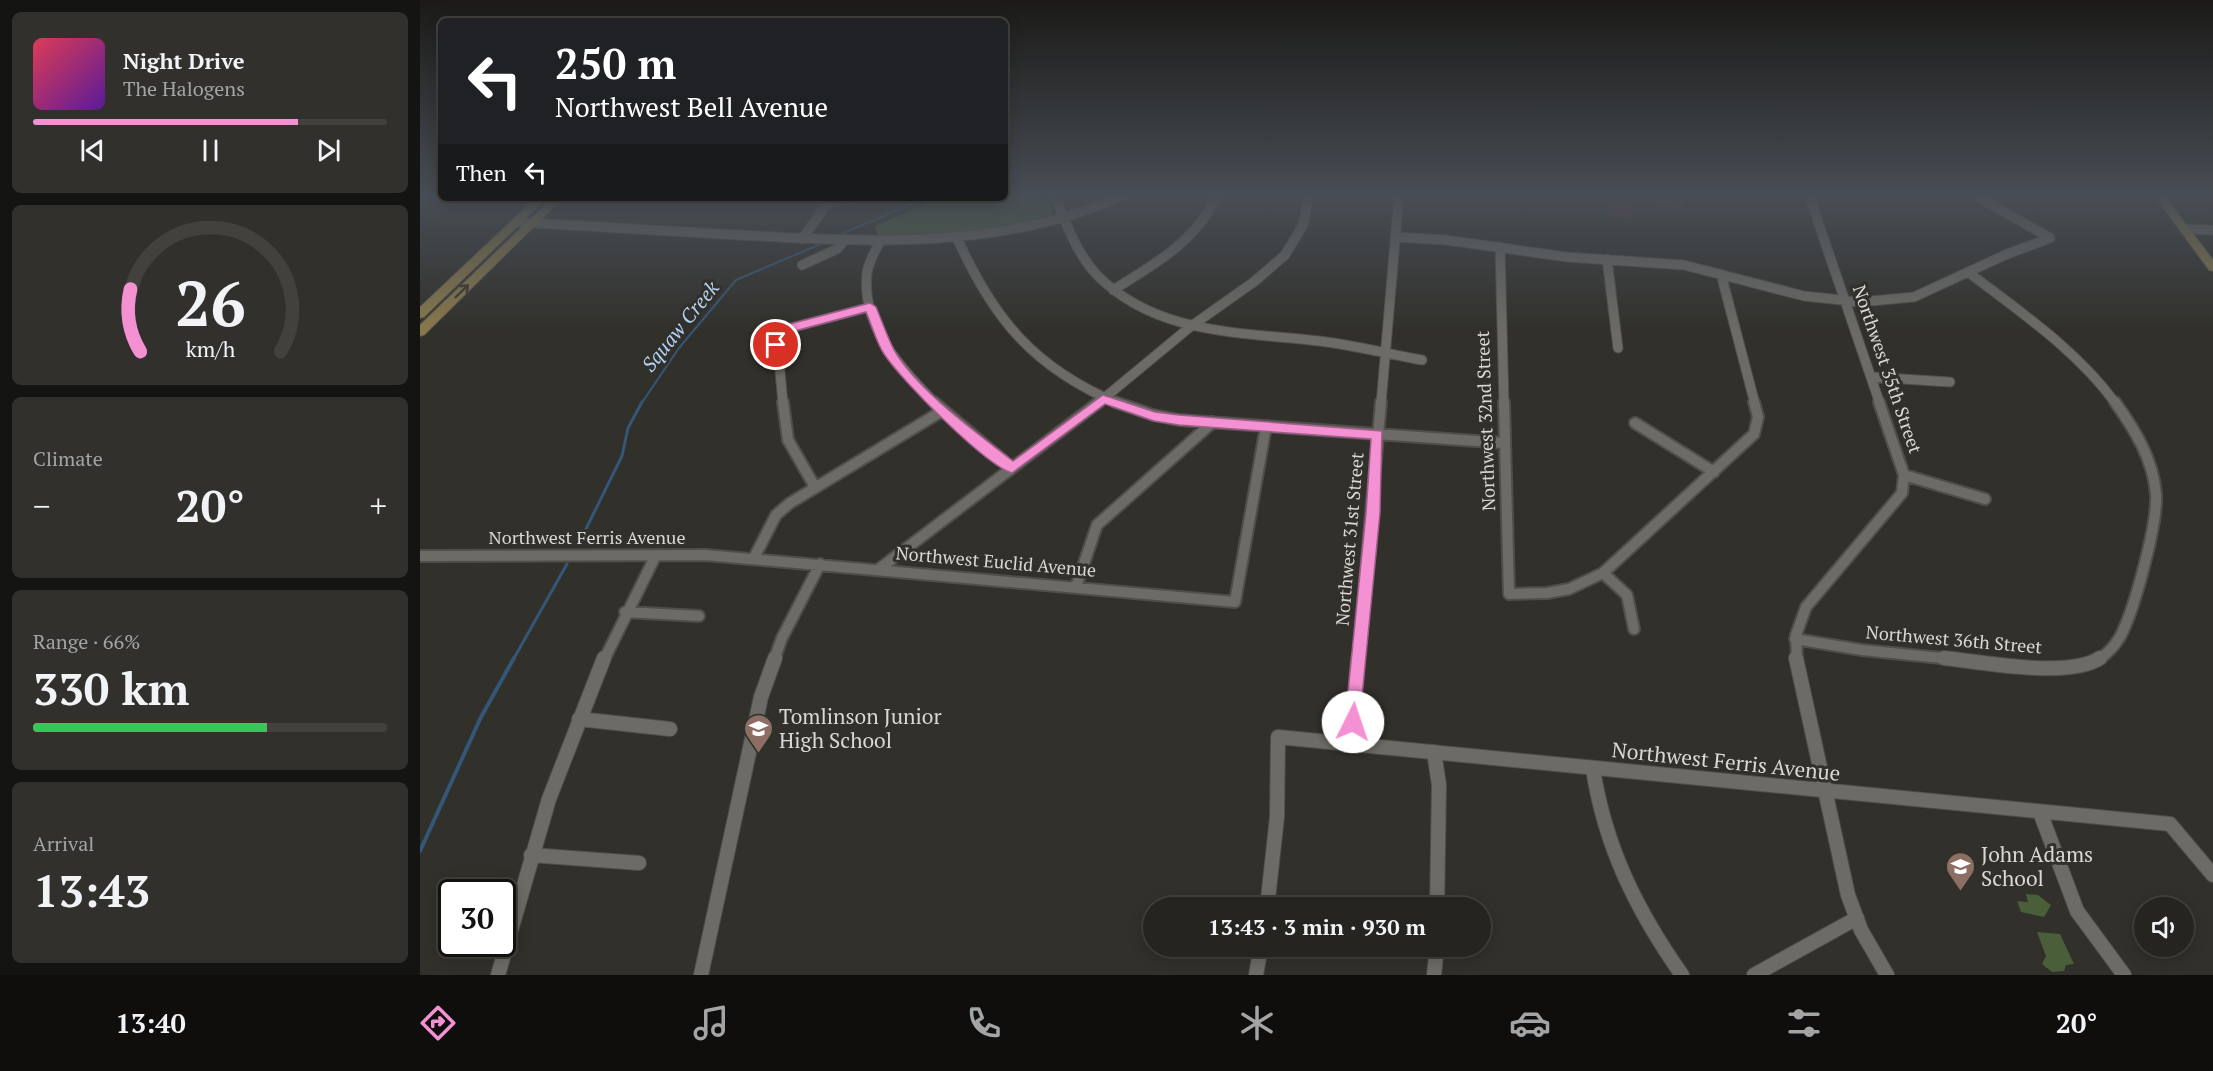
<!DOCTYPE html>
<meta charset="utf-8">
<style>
:root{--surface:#252420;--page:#31302d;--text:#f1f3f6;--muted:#a3a4a5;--line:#42413e;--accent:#f491d3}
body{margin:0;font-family:"PT Serif",serif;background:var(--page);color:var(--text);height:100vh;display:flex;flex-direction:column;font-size:22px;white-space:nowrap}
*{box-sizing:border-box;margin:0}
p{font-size:20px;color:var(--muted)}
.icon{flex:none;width:33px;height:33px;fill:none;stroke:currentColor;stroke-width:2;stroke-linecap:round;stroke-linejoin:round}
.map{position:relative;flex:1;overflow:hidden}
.details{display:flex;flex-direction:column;gap:12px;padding:12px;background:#141412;width:420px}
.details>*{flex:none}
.top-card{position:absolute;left:18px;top:18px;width:570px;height:183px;border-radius:9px;box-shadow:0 3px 15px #0003,0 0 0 2px var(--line);background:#202124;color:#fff;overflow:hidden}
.controls{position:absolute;left:1714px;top:897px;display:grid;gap:12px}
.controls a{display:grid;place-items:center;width:60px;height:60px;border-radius:50%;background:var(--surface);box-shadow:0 3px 15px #0003,0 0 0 2px var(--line);font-size:30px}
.speed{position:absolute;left:18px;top:879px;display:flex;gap:12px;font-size:30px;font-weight:700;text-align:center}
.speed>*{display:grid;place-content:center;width:78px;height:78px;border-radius:50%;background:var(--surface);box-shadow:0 3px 15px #0003,0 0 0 2px var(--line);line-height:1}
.speed .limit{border:3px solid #111;border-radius:9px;background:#fff;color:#111}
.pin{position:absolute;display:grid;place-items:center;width:51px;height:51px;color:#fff;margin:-26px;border:3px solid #fff;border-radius:50%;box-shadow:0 2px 6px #0007}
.me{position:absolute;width:66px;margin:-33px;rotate:4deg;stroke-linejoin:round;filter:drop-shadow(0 0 4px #0008)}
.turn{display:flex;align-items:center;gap:21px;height:126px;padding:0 18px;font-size:27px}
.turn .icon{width:78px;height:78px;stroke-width:2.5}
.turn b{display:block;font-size:42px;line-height:51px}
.then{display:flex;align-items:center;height:57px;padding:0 18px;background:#0003;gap:12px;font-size:22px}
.big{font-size:45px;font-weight:700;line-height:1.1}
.details .widget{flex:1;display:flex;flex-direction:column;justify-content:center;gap:9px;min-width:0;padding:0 21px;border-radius:9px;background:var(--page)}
.details .dial{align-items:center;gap:0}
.dial svg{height:156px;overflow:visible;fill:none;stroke:var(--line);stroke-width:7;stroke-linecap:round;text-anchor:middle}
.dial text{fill:var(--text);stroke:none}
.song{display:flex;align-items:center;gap:18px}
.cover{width:72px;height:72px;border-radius:9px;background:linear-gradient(135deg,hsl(350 70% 55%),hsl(270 70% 35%))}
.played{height:6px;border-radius:3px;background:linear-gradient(90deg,var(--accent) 75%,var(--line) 75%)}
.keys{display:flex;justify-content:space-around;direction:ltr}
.heat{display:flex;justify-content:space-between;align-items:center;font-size:33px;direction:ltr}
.charge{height:9px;border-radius:4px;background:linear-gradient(90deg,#34c759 66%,var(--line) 0)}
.trip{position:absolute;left:723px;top:897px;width:348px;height:60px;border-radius:30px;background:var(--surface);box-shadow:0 3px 15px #0003,0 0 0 2px var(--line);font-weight:700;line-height:60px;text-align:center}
.tabs{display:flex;height:96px;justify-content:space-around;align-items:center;background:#0f0e0d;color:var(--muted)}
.tabs .icon{width:42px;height:42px}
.tabs .current{color:var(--accent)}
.tabs b{font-size:27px;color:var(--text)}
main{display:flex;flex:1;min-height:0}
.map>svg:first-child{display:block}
</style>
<main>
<section class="details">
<div class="widget">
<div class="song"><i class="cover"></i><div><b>Night Drive</b><p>The Halogens</p></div></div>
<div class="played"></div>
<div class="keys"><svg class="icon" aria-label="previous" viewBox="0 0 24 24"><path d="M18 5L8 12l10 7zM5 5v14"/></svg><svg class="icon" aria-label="pause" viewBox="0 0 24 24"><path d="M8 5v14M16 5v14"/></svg><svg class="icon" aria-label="next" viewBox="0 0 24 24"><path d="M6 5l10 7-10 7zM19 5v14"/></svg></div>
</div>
<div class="widget dial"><svg viewBox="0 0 100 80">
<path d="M14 69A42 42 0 1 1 86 69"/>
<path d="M14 69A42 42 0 0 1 9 37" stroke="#f491d3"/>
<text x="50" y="56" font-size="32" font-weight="700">26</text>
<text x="50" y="72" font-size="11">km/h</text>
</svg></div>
<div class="widget"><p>Climate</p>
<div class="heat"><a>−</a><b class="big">20°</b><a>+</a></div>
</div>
<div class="widget"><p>Range · 66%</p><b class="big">330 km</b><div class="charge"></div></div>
<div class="widget"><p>Arrival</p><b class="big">13:43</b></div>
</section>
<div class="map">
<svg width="1793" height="975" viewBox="0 0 1793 975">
<rect width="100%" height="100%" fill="#31302b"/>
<path fill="#495e39" d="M585,195H624L631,205L633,216L570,231L458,238L455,226L520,198H585Z
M1606,894L1618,895L1631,905L1624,917L1601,912L1597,901L1608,902Z
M1617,932L1640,934L1654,964L1646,965L1644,971L1632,972L1622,964L1626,956Z"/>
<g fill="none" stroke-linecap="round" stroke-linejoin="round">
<path stroke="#345677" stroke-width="2" d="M417,236L505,198
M221,404L259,348L316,280L403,243"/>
<path stroke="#345677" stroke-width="3" d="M158,545L202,456L208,428L222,402
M93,660L147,564"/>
<path stroke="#345677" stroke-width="4" d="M0,851L61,717L94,658"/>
<defs>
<path id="minor-far2" d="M634,195C646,222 656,253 677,275C736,335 821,332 899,341C934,345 968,354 1002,360
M1389,195L1460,404
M1555,195L1630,238
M407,204L432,198
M96,222C170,226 245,231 319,235C447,242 584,250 704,195
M1764,229L1793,230
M975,237L1026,240L1147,257L1264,265L1384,296L1440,302L1494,297L1585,255L1630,238
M537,238C574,320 614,368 699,404
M382,239L411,198
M459,243C455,252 448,263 447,273C441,326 481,369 516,404
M1080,247L1084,404
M1187,259L1198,348
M382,265L417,249L424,241
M1548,272C1599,311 1658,351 1696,404
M1301,274L1335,404
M693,290C735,264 776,241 798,195
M1451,377L1530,382
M363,404L357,338L367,329L450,307
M677,404L770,327L835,281L865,255L883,225L889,195
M961,404L979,195"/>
<path id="minor-far1" d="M363,402L368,440L395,487
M514,402L592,468
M695,402L733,415L759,420L1085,443
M1084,402L1089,594L1127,593L1149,589L1183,573L1334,434L1338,417L1334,402
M1215,423L1294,472
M1484,475L1565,499
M0,556L285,555L815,602L846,426
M334,558L356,515L370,503L522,411
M459,569L679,402
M1183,573L1207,595L1214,629
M656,587L677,525L793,422
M205,612L279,616
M1375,639L1442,650L1541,660
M184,660L236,555
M354,660L362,638L400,564
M938,660L961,402
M1377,660L1376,635L1386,607L1482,493L1484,475L1459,402
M1678,660C1687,654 1694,647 1700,637C1714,611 1738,523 1736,494C1733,459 1715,430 1695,402"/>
<path id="minor" d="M1376,658L1428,895L1441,930L1467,975
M1524,658C1562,662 1648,679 1680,658
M159,719L250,729
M931,744L938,658
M1014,752L1019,785L1017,908
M1173,769C1185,847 1217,911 1262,975
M1620,812L1657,911L1704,975
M111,855L219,863
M847,908L857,817L858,737L1750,824L1793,875
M78,975L129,799L184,658
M281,975L341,697L355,658
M836,975L841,946
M1014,975L1017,946
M1334,975L1437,918"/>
<path id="major" d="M1734,195H1744L1793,260V271L1789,270Z
M116,198H127L4,317L0,318V307Z
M132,198H143L4,335L0,336V325Z"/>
</defs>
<use href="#minor-far2" stroke="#4f4e4a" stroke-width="11"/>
<use href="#minor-far1" stroke="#4f4e4a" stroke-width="14"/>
<use href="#minor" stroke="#4f4e4a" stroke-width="16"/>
<use href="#major" stroke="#4f4e4a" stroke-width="2"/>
<use href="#minor-far2" stroke="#6c6b66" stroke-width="9"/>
<use href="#minor-far1" stroke="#6c6b66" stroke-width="10"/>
<use href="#minor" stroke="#6c6b66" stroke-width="14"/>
<use href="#major" fill="#89784a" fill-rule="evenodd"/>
</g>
<path fill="#5a3232" d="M1147,195H1268L1262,210L1216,202L1211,219L1188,215L1192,196L1169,204L1146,199Z"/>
<path fill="#4a2929" d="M1171,195H1193L1192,196L1169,204Z
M1267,195H1268L1262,210Z"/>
<path fill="#693a3a" stroke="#4a2929" stroke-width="1.5" d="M1193,195H1217L1215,202L1192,199Z"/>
<defs><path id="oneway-shaft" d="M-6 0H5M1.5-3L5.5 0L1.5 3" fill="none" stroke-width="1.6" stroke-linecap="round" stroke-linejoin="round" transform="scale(1.5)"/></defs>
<use stroke="#3a372e" href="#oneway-shaft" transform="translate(42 291) rotate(-44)"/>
<linearGradient id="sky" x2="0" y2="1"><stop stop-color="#1b1a18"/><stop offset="0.59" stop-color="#484e55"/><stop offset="1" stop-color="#484e55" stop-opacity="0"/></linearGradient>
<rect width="1793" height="332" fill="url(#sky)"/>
<path fill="#f491d3" stroke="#9f5e89" stroke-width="1.5" d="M450,303L456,307C462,321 467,336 474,350C497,390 556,432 593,461L683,395L735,412L759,415L962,431L960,513L939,727L933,729L927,727L925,722L946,513L951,439L759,425L734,421L685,404L592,473C565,465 481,380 464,354C456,342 452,325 446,312L371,332L365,335L360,348L356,349L350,345L356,331L362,326Z"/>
<defs>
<symbol id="school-pin" viewBox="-11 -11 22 30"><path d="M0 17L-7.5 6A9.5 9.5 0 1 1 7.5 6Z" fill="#8d6e63" stroke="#31302b"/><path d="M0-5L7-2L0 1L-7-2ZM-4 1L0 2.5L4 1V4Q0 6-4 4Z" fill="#fff"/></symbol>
</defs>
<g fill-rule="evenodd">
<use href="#school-pin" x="322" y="712" width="33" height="45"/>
<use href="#school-pin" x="1524" y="850" width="33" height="45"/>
</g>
<g text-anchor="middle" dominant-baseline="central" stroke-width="6" stroke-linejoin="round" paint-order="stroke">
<g font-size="18" fill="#d9d8d6" stroke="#31302b">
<text transform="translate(1468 369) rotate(71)">Northwest 35th Street</text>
<text transform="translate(1065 421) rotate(-92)">Northwest 32nd Street</text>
<text x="167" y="537">Northwest Ferris Avenue</text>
<text transform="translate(929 539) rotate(-85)">Northwest 31st Street</text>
<text transform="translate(576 561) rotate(5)">Northwest Euclid Avenue</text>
<text transform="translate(1534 639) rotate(5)">Northwest 36th Street</text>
</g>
<g font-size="20" font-style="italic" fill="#b1d2f3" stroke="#31302b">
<text transform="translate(260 326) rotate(-51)">Squaw Creek</text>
</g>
<g font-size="21" fill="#d9d8d6" stroke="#31302b" text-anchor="start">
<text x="359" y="716">Tomlinson Junior<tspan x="359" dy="24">High School</tspan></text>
<text x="1561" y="854">John Adams<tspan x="1561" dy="24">School</tspan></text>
</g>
<g font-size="21" fill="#d9d8d6" stroke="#31302b">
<text transform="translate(1306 761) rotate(6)">Northwest Ferris Avenue</text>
</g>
</g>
</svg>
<div class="controls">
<a><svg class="icon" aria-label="sound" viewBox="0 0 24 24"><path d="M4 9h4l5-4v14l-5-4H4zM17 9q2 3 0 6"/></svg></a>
</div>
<div class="speed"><div class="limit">30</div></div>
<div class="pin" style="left:356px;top:345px;background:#d93025"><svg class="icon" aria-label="arrive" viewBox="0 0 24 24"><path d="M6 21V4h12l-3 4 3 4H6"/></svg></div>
<svg class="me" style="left:933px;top:722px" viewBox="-20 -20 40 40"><circle r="19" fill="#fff"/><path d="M0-13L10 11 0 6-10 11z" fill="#f491d3"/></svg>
<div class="trip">13:43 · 3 min · 930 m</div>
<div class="top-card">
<div class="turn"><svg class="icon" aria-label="left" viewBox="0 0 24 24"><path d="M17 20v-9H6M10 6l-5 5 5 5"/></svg><div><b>250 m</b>Northwest Bell Avenue</div></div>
<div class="then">Then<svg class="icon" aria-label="left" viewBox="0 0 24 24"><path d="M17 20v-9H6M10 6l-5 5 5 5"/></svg></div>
</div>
</div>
</main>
<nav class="tabs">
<b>13:40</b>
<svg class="icon current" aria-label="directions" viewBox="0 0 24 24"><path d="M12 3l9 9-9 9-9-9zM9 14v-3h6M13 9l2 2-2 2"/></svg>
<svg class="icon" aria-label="music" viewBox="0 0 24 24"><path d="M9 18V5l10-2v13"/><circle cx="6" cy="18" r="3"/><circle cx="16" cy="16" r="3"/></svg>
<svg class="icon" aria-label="phone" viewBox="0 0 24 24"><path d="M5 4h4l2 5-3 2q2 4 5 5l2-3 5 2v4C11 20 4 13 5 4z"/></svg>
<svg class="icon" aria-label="climate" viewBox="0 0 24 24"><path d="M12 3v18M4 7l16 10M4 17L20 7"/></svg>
<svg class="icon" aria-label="car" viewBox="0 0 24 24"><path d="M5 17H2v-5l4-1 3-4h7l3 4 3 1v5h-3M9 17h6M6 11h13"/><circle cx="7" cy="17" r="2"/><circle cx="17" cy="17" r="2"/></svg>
<svg class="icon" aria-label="filters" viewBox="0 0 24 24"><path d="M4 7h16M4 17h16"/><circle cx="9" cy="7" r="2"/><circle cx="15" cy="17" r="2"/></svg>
<b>20°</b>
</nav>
